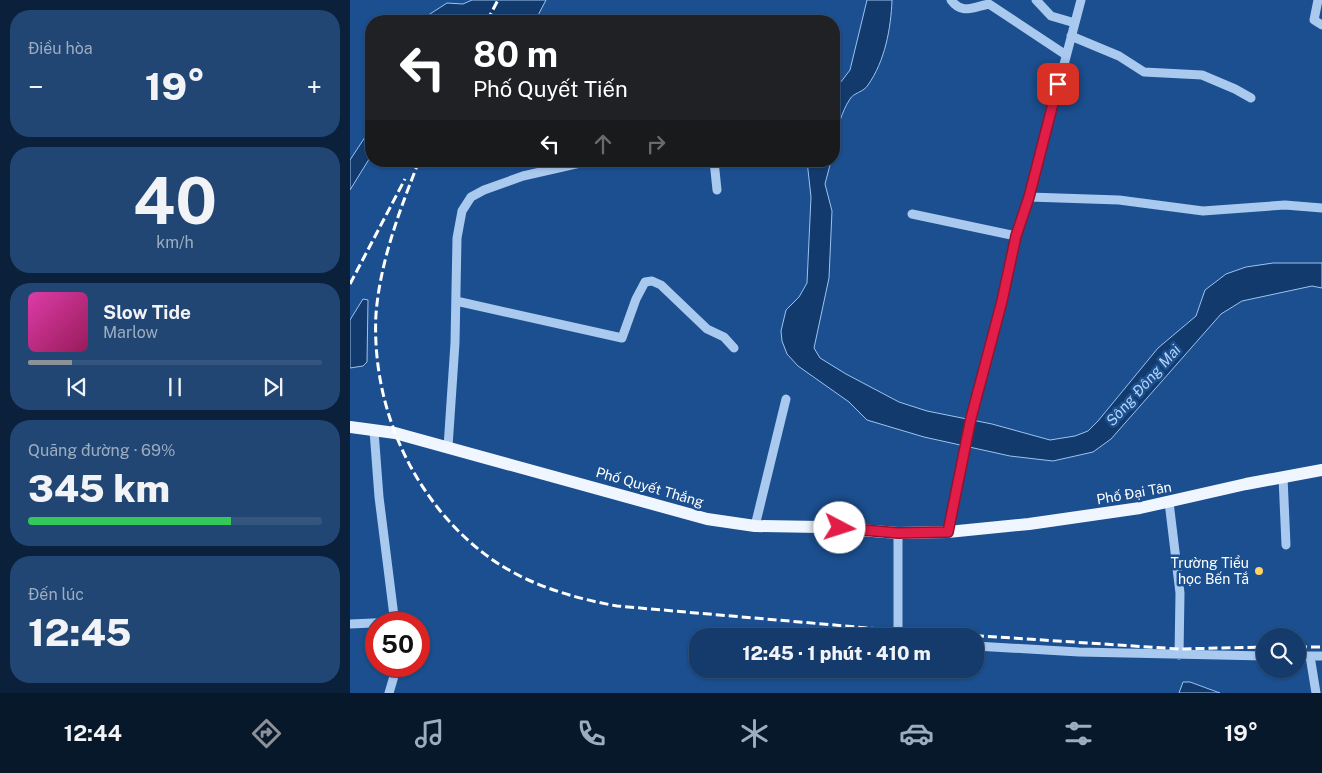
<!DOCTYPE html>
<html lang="vi">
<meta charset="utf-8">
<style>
:root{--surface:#143b6b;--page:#214673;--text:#f1f3f6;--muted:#9dadc1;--line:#33557e;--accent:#8c9099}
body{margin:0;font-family:"Public Sans",sans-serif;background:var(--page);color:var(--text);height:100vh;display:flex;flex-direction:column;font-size:19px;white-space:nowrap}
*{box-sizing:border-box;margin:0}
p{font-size:16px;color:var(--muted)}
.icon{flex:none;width:28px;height:28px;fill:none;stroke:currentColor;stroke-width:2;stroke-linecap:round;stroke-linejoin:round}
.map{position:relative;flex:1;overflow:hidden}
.sheet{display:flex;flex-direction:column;gap:10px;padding:10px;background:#0b203b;width:350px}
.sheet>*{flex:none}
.hud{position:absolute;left:15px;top:15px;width:475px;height:152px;border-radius:20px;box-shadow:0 1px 4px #0004,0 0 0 1px var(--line);background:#202124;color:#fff;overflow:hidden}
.buttons{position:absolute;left:906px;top:628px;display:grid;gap:10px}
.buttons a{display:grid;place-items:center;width:50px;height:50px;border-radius:50%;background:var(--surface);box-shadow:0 1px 4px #0004,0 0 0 1px var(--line);font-size:25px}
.speed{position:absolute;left:15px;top:612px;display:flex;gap:10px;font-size:25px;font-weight:700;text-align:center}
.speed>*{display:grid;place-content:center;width:65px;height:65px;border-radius:50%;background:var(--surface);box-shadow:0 1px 4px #0004,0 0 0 1px var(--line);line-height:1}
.speed .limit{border:8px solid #d22;background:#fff;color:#111}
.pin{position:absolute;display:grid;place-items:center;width:42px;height:42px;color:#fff;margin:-21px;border-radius:10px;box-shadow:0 2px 8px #0006}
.me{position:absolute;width:55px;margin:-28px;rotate:95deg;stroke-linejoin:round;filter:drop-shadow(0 0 4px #0008)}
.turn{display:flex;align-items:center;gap:18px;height:105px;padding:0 25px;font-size:22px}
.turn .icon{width:65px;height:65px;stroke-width:2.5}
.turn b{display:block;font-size:35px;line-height:42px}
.lanes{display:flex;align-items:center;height:48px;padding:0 25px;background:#0003;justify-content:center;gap:25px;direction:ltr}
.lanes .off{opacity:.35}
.big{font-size:38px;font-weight:800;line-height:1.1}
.sheet .widget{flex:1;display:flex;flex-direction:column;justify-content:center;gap:8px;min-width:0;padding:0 18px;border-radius:20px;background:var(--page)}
.sheet .dial{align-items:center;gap:0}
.dial b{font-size:65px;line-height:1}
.song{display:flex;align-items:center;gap:15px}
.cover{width:60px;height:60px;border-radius:8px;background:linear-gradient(135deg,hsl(320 70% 55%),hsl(330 70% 35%))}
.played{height:5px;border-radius:2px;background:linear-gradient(90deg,var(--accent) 15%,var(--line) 15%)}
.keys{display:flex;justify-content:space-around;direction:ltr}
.heat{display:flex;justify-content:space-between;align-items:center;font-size:28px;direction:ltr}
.charge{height:8px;border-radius:4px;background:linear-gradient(90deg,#34c759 69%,var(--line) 0)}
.trip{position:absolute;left:339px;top:628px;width:295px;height:50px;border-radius:20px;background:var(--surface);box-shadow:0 1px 4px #0004,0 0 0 1px var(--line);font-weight:800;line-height:50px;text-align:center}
.tab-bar{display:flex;height:80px;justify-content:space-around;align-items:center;background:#08182b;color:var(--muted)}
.tab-bar .icon{width:35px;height:35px}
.tab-bar .active{color:var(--accent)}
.tab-bar b{font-size:22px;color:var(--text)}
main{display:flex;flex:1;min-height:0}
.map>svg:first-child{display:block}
</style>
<main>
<section class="sheet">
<div class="widget"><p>Điều hòa</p>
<div class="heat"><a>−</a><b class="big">19°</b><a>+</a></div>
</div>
<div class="widget dial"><b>40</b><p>km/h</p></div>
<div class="widget">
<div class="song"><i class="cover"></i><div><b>Slow Tide</b><p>Marlow</p></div></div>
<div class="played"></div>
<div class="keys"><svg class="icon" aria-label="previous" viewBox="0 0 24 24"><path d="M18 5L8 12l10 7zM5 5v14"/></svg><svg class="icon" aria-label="pause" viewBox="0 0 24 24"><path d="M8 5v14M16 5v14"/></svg><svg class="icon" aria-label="next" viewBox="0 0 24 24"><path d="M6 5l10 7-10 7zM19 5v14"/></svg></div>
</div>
<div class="widget"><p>Quãng đường · 69%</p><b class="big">345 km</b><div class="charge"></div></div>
<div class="widget"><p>Đến lúc</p><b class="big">12:45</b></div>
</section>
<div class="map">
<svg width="972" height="693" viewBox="0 0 972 693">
<rect width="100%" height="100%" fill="#1b4f8f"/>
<path fill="#123a6d" stroke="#9cc4f0" d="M122,0H196L185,21H69L97,3L113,4Z
M517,0H542C541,28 535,61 518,85C514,92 503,93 500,99C491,112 487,131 484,146V91L500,70Z
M21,128V156L0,190V160Z
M457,161H481L475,184L482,211L479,278L464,348L470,358L496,374L549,402L577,411L642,424L700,440L725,436L738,431L748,421L808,348L846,316L855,290L876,274L896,267L923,263H972V288L962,286L892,301L871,314L761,439L743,452L703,461L660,456L574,437L517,420L499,402L448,366L437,354L432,341L431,331L436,310L449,297L457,283L461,197Z
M13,299L18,300L17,362L13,366L0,368V320Z
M833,682H840L870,693H829Z"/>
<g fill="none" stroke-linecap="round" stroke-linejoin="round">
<path stroke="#a9c9ee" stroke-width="9" d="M601,0C612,15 623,7 639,4L716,55
M686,0L701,16L725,23
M968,0L964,20L972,25
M721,36L769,56L794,72L852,75L885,89L901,98
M364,161L367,190
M679,197L769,200L853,211L935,205L972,208
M562,214L666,236
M106,301L272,338L286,299L295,282L302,281L311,285L357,329L374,337L384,348
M24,431L29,497L45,624
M98,447L105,343L107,238L112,211L121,197L134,190L173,176L239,161
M933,477L936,545
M819,502L830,593L829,655
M405,526L436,399
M598,532L621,418L652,301L666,236L679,197L731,0
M548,533V636
M0,624L45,622
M625,646L729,652L915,656
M948,656H972
M960,656L966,693
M39,693L47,666"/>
<path stroke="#f0f6ff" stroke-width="12" d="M0,427L45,433L357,519L405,526L471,527L548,533L598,532L679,524L790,508L896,484L972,470"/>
<path stroke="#fff" stroke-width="3" stroke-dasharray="9 4" stroke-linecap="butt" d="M137,21L148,0
M69,161C50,209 30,262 26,314C21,408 64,503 140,558C178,585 223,598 267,606L541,630L829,649L915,647
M0,284L55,179
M948,647H972"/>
</g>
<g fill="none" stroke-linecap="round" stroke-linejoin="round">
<defs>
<path id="route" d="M490,528L548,533L598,532L621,418L652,301L666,236L679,197L708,84"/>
</defs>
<use href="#route" stroke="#92132f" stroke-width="12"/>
<use href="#route" stroke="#e11d48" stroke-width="9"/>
</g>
<circle fill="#ffd166" stroke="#1b4f8f" stroke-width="2" cx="909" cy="571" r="5"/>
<g text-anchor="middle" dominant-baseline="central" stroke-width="5" stroke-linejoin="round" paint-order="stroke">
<g font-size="14" fill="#fff" stroke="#1b4f8f">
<text transform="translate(300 487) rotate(16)">Phố Quyết Thắng</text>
<text transform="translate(784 493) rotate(-10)">Phố Đại Tân</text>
</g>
<g font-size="14" fill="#fff" stroke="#1b4f8f" text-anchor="end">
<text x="899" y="563">Trường Tiểu<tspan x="899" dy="16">học Bến Tắ</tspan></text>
</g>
<g font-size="15" font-style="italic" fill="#b5d3f5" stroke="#1b4f8f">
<text transform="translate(793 385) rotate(-48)">Sông Đông Mai</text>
</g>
</g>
</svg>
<div class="buttons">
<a><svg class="icon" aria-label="search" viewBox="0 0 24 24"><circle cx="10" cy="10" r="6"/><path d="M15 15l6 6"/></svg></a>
</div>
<div class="speed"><div class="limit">50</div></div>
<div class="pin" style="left:708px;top:84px;background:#d93025"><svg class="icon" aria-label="arrive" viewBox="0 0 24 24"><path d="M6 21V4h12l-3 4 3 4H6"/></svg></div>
<svg class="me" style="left:490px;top:528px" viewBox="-20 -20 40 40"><circle r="19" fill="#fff"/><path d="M0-13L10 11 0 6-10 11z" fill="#e11d48"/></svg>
<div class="trip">12:45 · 1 phút · 410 m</div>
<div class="hud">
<div class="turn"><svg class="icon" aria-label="left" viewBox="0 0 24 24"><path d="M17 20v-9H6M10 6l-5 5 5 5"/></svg><div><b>80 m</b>Phố Quyết Tiến</div></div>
<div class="lanes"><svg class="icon" aria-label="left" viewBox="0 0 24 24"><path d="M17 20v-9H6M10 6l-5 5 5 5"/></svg><svg class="icon off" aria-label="ahead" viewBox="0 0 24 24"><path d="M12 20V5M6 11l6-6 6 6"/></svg><svg class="icon off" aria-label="right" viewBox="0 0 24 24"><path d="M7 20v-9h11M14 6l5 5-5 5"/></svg></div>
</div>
</div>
</main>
<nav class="tab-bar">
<b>12:44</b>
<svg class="icon active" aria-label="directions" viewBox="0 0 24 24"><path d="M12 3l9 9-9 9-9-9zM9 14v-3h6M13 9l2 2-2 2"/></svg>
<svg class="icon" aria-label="music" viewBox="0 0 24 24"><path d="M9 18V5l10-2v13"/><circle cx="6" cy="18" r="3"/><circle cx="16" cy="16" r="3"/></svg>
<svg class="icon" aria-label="phone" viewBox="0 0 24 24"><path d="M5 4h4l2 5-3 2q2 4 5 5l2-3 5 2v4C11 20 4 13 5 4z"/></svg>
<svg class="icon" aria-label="climate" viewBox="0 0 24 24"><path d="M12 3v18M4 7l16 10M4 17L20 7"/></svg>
<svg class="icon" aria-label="car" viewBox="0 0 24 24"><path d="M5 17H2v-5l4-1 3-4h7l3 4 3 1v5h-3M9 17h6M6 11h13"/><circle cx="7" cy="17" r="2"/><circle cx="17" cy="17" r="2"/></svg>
<svg class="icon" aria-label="filters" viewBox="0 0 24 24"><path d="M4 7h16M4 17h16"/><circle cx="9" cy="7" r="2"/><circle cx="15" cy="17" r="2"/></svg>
<b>19°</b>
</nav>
